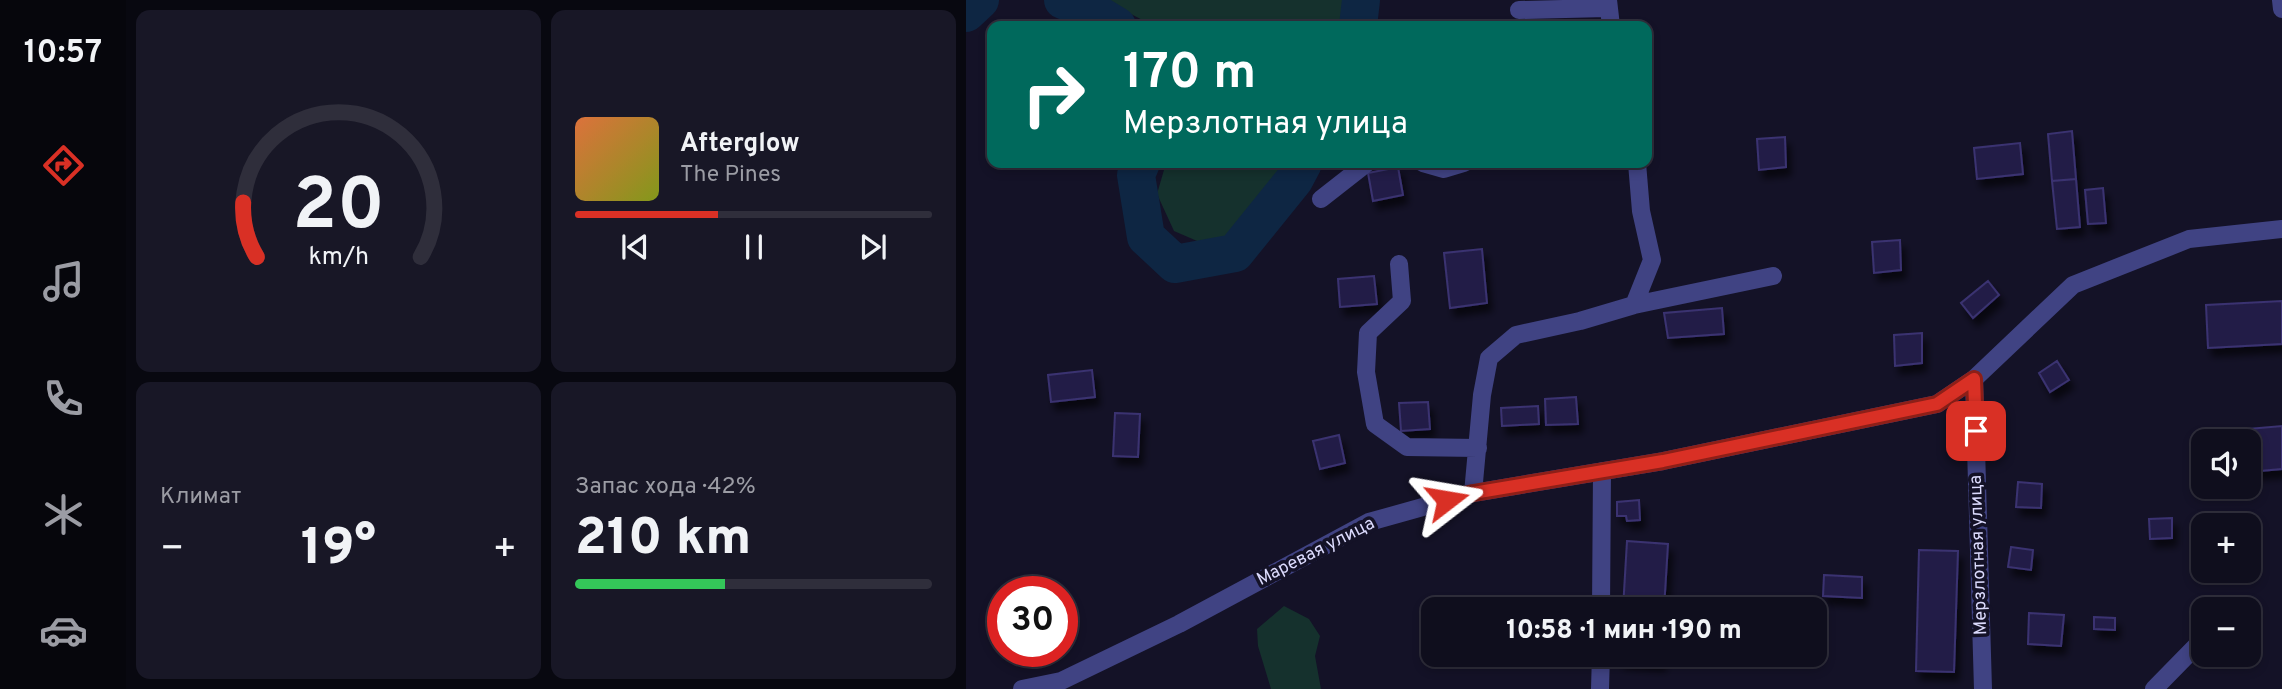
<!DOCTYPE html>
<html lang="ru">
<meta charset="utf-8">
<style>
:root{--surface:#0f0e1d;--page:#181726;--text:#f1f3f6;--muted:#9b9ca4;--line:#2f2e3b;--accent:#d93025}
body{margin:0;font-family:Overpass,sans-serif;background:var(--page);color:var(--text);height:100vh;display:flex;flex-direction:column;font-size:26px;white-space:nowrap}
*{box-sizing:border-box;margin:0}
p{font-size:23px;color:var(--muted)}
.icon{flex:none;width:38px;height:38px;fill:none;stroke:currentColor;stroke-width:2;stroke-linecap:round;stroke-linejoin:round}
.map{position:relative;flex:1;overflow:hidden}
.panel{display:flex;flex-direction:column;gap:10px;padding:10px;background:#080810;width:840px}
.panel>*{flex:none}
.banner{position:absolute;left:21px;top:21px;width:665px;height:147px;border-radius:14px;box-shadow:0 4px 10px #0003,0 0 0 2px var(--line);background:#00695c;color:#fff;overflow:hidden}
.fabs{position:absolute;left:1225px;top:429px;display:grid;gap:14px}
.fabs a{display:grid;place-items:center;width:70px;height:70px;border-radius:14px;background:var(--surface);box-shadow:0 4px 10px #0003,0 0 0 2px var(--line);font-size:35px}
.speed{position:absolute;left:21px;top:576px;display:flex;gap:14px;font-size:35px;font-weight:700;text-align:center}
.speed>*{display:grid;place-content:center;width:91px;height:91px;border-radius:50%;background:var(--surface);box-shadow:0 4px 10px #0003,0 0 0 2px var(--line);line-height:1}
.speed .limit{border:10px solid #d22;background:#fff;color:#111}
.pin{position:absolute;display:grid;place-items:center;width:60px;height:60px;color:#fff;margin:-30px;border-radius:14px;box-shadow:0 4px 10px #0006}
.me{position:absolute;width:77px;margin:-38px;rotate:76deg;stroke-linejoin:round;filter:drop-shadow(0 0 5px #0008)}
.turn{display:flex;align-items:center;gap:24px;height:147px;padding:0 21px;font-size:32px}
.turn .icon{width:91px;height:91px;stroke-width:2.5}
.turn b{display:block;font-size:49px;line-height:60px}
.big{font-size:52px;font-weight:800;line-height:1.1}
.panel .widget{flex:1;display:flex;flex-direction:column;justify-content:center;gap:10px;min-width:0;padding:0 24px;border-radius:14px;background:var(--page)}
.panel .dial{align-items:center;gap:0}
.dial svg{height:182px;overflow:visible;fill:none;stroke:var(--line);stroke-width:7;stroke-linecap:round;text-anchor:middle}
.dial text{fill:var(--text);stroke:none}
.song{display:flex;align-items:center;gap:21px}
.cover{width:84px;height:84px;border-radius:10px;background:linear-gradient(135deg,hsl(20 70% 55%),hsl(70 70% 35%))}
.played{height:7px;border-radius:4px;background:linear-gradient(90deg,var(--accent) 40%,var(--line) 40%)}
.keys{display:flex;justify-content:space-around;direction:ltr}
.heat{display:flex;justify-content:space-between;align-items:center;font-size:38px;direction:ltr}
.charge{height:10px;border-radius:5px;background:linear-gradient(90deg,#34c759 42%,var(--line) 0)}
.panel .tiles{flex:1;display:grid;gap:10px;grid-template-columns:repeat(2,1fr)}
.trip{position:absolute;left:455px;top:597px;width:406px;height:70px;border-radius:14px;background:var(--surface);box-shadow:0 4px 10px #0003,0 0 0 2px var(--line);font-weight:800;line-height:70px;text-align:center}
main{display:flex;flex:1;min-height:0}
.tabs{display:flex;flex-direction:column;width:126px;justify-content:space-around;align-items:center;background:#06060c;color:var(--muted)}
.tabs .icon{width:49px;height:49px}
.tabs .selected{color:var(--accent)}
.tabs b{font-size:32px;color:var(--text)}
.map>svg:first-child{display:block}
</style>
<main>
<nav class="tabs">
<b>10:57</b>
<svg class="icon selected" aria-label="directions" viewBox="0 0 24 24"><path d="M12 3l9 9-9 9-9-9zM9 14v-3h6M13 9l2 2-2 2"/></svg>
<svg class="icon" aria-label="music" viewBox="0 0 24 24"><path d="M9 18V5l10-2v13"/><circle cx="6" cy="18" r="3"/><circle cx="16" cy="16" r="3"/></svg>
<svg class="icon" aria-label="phone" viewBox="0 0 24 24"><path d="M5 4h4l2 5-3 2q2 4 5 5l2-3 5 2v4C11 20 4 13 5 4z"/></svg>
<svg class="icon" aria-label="climate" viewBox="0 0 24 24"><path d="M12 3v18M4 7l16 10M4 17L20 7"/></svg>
<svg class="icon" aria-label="car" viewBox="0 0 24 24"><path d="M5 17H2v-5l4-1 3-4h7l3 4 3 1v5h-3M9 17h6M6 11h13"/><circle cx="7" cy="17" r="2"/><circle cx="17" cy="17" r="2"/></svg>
</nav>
<section class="panel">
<div class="tiles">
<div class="widget dial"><svg viewBox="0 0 100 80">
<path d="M14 69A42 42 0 1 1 86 69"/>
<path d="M14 69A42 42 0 0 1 8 45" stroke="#d93025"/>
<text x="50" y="56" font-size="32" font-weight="700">20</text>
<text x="50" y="72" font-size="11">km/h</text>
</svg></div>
<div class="widget">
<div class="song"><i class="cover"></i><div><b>Afterglow</b><p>The Pines</p></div></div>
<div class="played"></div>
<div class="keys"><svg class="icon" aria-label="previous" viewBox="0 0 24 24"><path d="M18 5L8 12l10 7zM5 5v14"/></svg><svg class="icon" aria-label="pause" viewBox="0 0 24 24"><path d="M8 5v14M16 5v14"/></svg><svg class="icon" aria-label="next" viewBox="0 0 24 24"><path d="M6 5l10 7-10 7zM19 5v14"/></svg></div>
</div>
<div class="widget"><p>Климат</p>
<div class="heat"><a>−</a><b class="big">19°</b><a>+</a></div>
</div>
<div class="widget"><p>Запас хода · 42%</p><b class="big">210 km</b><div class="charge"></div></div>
</div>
</section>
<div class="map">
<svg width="1316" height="689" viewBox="0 0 1316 689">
<defs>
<filter id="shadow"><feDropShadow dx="4.5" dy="8" stdDeviation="3.5" flood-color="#0009"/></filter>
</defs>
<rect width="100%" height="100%" fill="#141227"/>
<path fill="#15312d" d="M138,0H380L375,26H188Z
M200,163H322L272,232L245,247L208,231L191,194Z
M318,606L343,619L354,636L349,656L355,689H305L292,646L291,629Z"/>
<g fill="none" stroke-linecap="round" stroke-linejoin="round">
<path stroke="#0e2643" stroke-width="38" d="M97,0L133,15L151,26
M0,13L14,0
M392,26L395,0
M175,163L170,175L180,237L209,264L269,253L328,180L337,163"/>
</g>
<path fill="#241f47" stroke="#3a3371" stroke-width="2" filter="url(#shadow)" d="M1106,131L1110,179L1086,181L1082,134Z
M819,137L820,167L793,170L791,139Z
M1054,143L1057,174L1011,179L1008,148Z
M432,167L437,195L407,201L402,173Z
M1110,179L1114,227L1091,229L1086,181Z
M1137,188L1140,223L1122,224L1119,190Z
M934,240L935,270L908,273L906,242Z
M516,249L521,303L484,308L478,253Z
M408,276L411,304L374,307L372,279Z
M1022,281L1033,295L1007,318L995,303Z
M1316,301V344L1242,348L1240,305Z
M756,308L758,334L702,338L698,313Z
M956,333V363L929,366L928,335Z
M1091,361L1103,380L1084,392L1073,373Z
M126,370L129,397L85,402L82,375Z
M610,397L612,424L580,425L579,399Z
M462,402L464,429L435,431L433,403Z
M572,406L573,424L536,426L535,408Z
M149,413L174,414L172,457L147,456Z
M1316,426V469L1283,472V441H1260L1259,431Z
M373,435L379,463L354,469L347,441Z
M1052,482L1076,484L1075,508L1050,507Z
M673,500L674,520L661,521L660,516H651V502Z
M1206,518V538L1184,539L1183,519Z
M661,541L702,544L698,609H657Z
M1045,547L1067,550L1065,570L1042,567Z
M953,550L992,551L988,672L950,671Z
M858,575L896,577V598L857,596Z
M1063,613L1098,615L1095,646L1062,644Z
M1128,617L1149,618V630L1128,629Z
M654,654H695V663L654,660Z"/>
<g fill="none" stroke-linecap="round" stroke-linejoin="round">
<path stroke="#404383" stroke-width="18" d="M642,0L645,26
M1315,0L1316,9
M553,10L641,8
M457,163L478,169L498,163
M355,199L401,163
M433,264L436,301L402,333L400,372L409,424L441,447L512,448
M668,305L807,276
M1008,379L1017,689
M507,493L516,395L523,358L550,335L614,321L668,305L686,260L675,211L671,163
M635,609L636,471
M56,689L95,681L213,624L403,522L507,493L697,461L971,404L1008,379L1107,285L1223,239L1316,229
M634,689L635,654
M1188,689L1237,639"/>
</g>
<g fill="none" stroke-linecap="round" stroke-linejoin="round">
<defs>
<path id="route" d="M481,500L507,493L697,461L971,404L1008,379L1010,431"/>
</defs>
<use href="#route" stroke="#8d1f18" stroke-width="18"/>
<use href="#route" stroke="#d93025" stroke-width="12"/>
</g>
<g text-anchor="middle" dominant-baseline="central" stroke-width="7" stroke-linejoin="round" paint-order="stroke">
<g font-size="18" fill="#dbdafc" stroke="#141227">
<text transform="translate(350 552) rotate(-27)">Маревая улица</text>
<text transform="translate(1013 555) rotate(-92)">Мерзлотная улица</text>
</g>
</g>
</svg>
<div class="fabs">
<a><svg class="icon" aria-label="sound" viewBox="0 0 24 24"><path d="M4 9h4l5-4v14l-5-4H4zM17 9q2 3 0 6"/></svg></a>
<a>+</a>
<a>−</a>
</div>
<div class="speed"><div class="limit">30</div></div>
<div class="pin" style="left:1010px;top:431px;background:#d93025"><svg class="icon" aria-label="arrive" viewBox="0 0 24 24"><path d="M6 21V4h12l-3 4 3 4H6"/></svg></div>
<svg class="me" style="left:481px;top:500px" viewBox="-20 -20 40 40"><path d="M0-17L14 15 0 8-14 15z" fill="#d93025" stroke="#fff" stroke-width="4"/></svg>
<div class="trip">10:58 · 1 мин · 190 m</div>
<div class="banner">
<div class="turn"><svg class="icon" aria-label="right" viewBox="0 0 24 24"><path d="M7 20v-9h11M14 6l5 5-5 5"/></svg><div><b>170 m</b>Мерзлотная улица</div></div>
</div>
</div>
</main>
